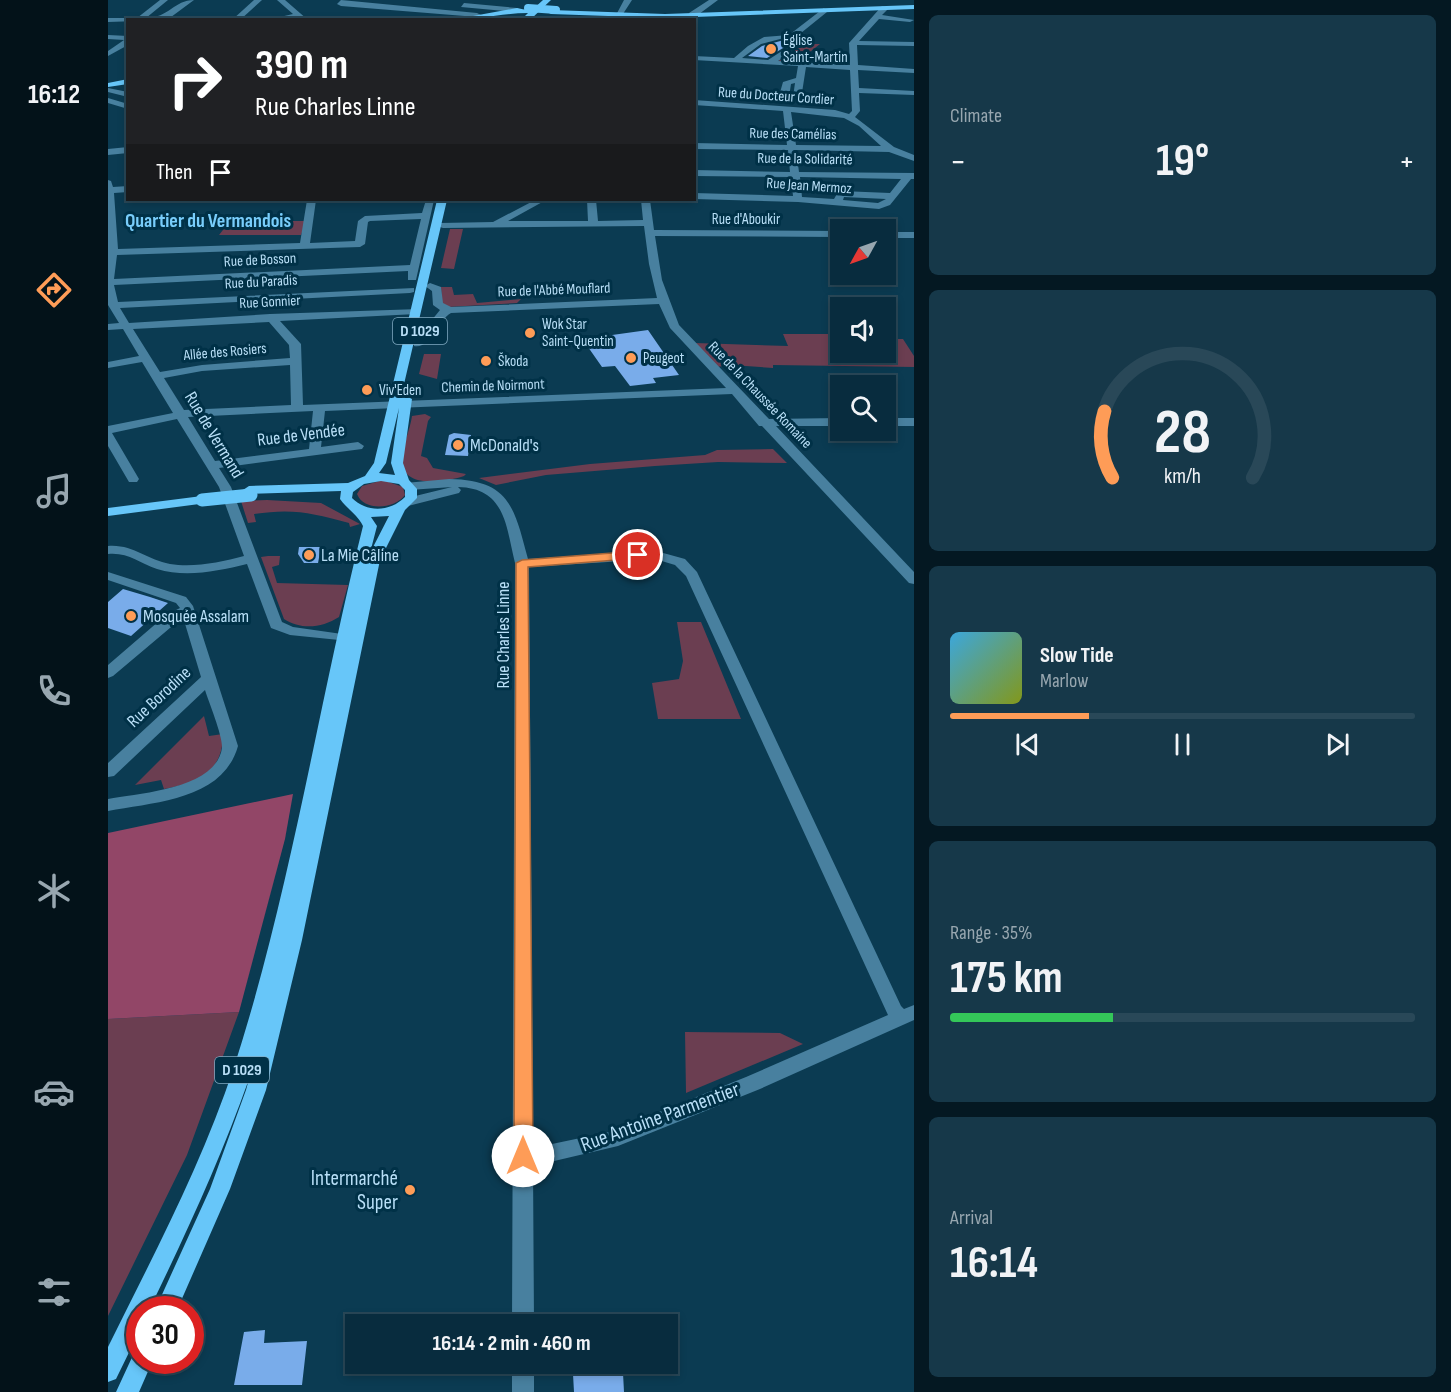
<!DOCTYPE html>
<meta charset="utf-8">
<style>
:root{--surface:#082c3e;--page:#163849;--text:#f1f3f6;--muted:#98a7b0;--line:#294858;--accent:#fe9c57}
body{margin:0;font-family:"Sofia Sans Condensed",sans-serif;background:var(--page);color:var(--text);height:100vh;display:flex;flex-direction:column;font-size:22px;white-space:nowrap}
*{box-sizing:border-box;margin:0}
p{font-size:20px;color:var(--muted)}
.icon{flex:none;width:33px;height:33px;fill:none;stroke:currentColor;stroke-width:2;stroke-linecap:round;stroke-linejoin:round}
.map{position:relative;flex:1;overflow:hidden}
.panel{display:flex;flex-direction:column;gap:15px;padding:15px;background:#041822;width:537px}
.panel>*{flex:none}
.top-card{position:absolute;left:18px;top:18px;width:570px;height:183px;border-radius:0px;box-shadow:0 3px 9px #0003,0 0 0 2px var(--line);background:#202124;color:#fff;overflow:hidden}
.needle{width:39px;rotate:230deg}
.controls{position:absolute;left:722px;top:219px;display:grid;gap:12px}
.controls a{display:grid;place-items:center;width:66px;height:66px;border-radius:0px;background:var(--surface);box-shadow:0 3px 9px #0003,0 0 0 2px var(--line);font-size:30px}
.speed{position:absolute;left:18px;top:1296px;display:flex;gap:12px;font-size:30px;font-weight:700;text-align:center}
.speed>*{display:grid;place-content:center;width:78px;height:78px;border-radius:50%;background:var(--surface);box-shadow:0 3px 9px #0003,0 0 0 2px var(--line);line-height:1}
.speed .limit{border:9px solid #d22;background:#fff;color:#111}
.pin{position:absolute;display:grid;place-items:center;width:51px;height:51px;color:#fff;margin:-26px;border:3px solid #fff;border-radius:50%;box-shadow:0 2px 6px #0007}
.me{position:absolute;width:66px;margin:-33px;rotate:0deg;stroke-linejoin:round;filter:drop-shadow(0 0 4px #0008)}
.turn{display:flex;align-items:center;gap:21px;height:126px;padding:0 30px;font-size:27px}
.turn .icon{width:78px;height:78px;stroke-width:2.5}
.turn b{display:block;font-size:42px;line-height:51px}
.then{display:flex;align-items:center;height:57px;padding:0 30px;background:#0003;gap:12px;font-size:22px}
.big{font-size:45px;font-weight:700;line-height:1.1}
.panel .tile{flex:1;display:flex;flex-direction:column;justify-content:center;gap:9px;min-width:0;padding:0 21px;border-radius:9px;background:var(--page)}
.panel .dial{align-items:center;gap:0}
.dial svg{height:156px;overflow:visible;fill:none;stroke:var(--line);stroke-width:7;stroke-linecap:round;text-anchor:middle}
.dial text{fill:var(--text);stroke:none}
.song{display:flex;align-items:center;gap:18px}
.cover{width:72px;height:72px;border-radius:9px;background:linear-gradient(135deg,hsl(200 70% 55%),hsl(70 70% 35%))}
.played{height:6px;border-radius:3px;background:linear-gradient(90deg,var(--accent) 30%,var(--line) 30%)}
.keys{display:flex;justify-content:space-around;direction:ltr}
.heat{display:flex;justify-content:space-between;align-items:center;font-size:33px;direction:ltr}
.charge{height:9px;border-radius:4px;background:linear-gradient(90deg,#34c759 35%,var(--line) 0)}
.trip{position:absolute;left:237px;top:1314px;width:333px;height:60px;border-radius:0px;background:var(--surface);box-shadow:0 3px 9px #0003,0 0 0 2px var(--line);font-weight:700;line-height:60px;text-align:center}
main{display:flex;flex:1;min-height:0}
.dock{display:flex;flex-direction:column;width:108px;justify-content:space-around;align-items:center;background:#031219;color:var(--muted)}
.dock .icon{width:42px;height:42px}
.dock .current{color:var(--accent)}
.dock b{font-size:27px;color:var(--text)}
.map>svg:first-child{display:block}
</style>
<main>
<nav class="dock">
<b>16:12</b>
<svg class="icon current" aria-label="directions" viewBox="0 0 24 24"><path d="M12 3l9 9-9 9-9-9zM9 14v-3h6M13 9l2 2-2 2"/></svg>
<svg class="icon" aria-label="music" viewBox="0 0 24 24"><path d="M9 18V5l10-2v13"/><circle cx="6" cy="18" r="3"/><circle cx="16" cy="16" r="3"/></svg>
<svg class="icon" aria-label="phone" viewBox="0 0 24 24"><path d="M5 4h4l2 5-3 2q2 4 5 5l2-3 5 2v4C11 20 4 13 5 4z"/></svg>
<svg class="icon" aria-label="climate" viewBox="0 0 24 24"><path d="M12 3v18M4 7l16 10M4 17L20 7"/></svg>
<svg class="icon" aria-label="car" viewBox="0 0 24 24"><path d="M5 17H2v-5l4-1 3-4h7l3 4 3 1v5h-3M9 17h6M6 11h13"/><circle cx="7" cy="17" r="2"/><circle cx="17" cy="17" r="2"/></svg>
<svg class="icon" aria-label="filters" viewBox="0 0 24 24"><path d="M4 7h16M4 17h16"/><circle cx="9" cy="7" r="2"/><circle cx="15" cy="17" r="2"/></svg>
</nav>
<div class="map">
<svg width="806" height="1392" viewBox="0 0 806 1392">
<rect width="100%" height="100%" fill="#0b3b52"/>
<path fill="#6b3e51" d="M696,44H712L688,63L669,62Z
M122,221H198L193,235H111Z
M342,229H355L346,269L333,268Z
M333,287H344L346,295L365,294L369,303L413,299L409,303L340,307L334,305Z
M675,334H732V352H777V339H795L806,356V367L665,365V368L623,365L608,367L587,343L680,346Z
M316,354H333L329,379L311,374Z
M317,414L323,417L320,421L313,456L319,458L325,468L358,474L356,476C339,482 291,490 294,458C295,444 302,430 304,416Z
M665,449L679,463L610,462L547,466L438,475L388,485L371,478L482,464L597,455L609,450Z
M275,480L295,487L297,495C287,509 256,512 249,494L254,486Z
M159,500L213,503L252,524L242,527L241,523C204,513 185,508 146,514L148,522L140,523L133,501Z
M160,556H172L171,565L164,567L169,583L240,585L231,617C214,628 193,630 176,619L153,557Z
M569,622H593L633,719H550L544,683L571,679L575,661Z
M96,716L101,736L115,734C115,772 90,783 56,789L53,780L27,785Z
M131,1012L79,1155L0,1316V1019Z
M577,1032L672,1033L695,1044L578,1093Z"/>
<path fill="#924667" d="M185,794L177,839L131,1012L0,1019V833Z"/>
<path fill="#79acea" d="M676,40L683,43L659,58L640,56L654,46Z
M540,330L571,375L545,378L548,383L522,386L507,366L494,367L480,347L503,344L497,336Z
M346,433L363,435L360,456L337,455L341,435Z
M191,547H213L210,563H196L190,554Z
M15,589L42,597L60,603L23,636L0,628V602Z
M157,1330L156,1343L199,1341L194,1385H126L136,1332Z
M515,1373L516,1392H466L465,1374Z"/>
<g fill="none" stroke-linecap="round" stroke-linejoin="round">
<path fill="#48809f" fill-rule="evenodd" d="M52,0H60L38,18C61,18 66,0 86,0L59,20L0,22V18H29Z
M146,0H154L132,20H124Z
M169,0H177L200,20L190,18L159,20L185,14Z
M233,0L369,13L373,15L369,17L233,6L229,4Z
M516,0H524L513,17H507Z
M601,0H610L587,17H581V13Z
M356,3L409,8L413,10L409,12L353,7Z
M774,6L781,8L774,15L806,20L802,22L771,19L751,41L806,42V46L749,45L750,65L806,69V73L750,70L751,88L806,91V95L751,93L752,111L747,117L786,147L806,155V161L781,152L688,150L691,172L806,173V179H803L782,205L771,209L690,202L586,199V193L685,196L683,177L586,176V170L682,172L680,150L586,149V143L679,145L675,111L586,105V100L727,110L741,114L744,111L742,70L698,67L693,99L679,101L671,96L675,82L688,78L690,66L586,60V56L626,58L640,46L656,37L681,35L716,8L719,12L688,37L696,40V44L670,61L742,65L741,43ZM676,38L688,42L660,60L634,58L653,44ZM687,83L685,97H681L683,84ZM683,112L736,118L751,126L773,146L688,145ZM692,177L793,179L782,193L733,191L730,192L726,199L694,197ZM736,197L778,199L770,203L735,200Z
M0,35L20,36V45L0,56V51L16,40L0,39Z
M0,88L20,92V97L0,92Z
M0,98L20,104V109L0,103Z
M20,147V153L0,155V149Z
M0,180L3,181L5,187L20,186V192L6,193L10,249L192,243L199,200H208L202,243L247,241L250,221L257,216L314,213L318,200H326L308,280H300V271L6,285L10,302L306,288V292L302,293L12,308L21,323L162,314L312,309V313L308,314L172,321L193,344L195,405L618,388L562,328L551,304L343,313C329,321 324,349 306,346V342L332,310L325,305L324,291L317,286L322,283L333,287L335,303L343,307L549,298L541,264L536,226L335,228L332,227V223L385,222L427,200H438L400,221H480L479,200H488L490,221L535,220L533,200H542L546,230L732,231V237L547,236L554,280L571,325L661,419L732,418V426H668L806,572V584L801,583L654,426H651L624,394L217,411L213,447L250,442L256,446L254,449L111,468L123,487L174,622L185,627L241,635L243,638L241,641L182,635L163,628L139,564C110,571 78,578 49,569C31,563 20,552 0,554V546C25,544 39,560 62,564C86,568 113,562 136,556L111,487L69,419L4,433L31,479L29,482H21L0,446V426L65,413L34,362L0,368V362L31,356L15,329L0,330V324L11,323L0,305ZM313,219L302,265L6,279L9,255L252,247L257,244L260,222L262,221ZM161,322L181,345L182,358L94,365L52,372L25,329ZM182,365L183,405L76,410L56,378L94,371ZM205,411L201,449L107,461L80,417Z
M777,232H806V238H777Z
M777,418H806V426H777Z
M341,479C402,480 406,507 420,559L548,551L577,559L589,572L793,1006L796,1009L806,1005V1020L652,1089L510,1146L425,1166L426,1324H404L407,563C398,527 398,488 350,487L353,490L351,493L300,506L294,502L295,499L344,487L301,490L297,489V483ZM547,559L567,565L578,576L780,1015L638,1077L501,1132L425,1148L421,567Z
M0,572L78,597L85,606L130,746C115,800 47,802 0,811V799C32,793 108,789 114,748C115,736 101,703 97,690L6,776L0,777V763L93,677L75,617L5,676L0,678V665L58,615L72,608L68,603L0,580Z
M404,1364H426V1392H404Z"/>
<path fill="#67c6f9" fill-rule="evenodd" d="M435,0H443L422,20L415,18L420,13C394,13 369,20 343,20L409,8L423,11Z
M806,5V9L557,18L443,14L439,12L443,10L557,14Z
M20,79V84L0,87V83Z
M329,200H339L293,397L298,396L304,399L295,463L301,480L309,489V498L297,510L272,560L194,940L158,1090L122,1189L69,1310H47L102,1189L138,1090L141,1079C113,1158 78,1234 41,1310H32V1330L8,1379L0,1382V1347C45,1256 94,1164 126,1067C183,890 210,706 255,526C249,514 240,510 232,499L233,491L141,494L135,490L141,486L240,483L257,476L266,463ZM291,408L283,463L287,475L271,473L278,463ZM273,481L291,484L297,490V497C282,512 259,513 244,498L245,492L256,484ZM281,516L262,553L269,526L263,517Z
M94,496L100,500L99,503L0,516V508Z
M32,1350V1360H45L31,1392H8L26,1353Z"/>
<path stroke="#67c6f9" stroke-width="8" d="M420,8L448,10"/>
<path stroke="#67c6f9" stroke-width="13" d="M94,500L143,495"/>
</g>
<path fill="#fe9c57" stroke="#a56539" stroke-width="1.5" d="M530,551L536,555L534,558L420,567L425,1156L422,1162L415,1164L409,1162L406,1156L408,563L414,560Z"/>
<g fill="#fe9c57" stroke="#003147" stroke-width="2">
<circle cx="663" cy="49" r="6"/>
<circle cx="422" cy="333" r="6"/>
<circle cx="523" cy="358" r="6"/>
<circle cx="378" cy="361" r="6"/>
<circle cx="259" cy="390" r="6"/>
<circle cx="350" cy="445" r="6"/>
<circle cx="201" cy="555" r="6"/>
<circle cx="23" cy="616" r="6"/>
<circle cx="302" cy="1190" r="6"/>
</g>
<g text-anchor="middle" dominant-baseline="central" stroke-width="6" stroke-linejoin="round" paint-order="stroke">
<g font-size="15" fill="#b8dff7" stroke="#003147" text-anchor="start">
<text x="675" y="40">Église<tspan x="675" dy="17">Saint-Martin</tspan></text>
<text x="434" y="324">Wok Star<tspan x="434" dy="17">Saint-Quentin</tspan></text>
<text x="535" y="358">Peugeot</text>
<text x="390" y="361">Škoda</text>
<text x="271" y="390">Viv'Eden</text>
</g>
<g font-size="15" fill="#b8dff7" stroke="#003147">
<text transform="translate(668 96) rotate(4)">Rue du Docteur Cordier</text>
<text transform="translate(685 134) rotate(1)">Rue des Camélias</text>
<text transform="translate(697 159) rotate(1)">Rue de la Solidarité</text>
<text transform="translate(701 186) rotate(4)">Rue Jean Mermoz</text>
<text x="638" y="219">Rue d'Aboukir</text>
<text transform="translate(152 260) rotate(-3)">Rue de Bosson</text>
<text transform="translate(153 282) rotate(-3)">Rue du Paradis</text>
<text transform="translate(446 290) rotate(-2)">Rue de l'Abbé Mouflard</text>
<text transform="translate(162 302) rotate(-3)">Rue Gonnier</text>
<text transform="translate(117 352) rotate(-5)">Allée des Rosiers</text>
<text transform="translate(385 386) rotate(-2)">Chemin de Noirmont</text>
<text transform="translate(652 395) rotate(46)">Rue de la Chaussée Romaine</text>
</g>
<g fill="#003147" stroke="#81abc2" stroke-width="1.5">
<rect x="285" y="318" width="54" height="26" rx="4.5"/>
<rect x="107" y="1057" width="54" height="26" rx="4.5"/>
</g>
<g font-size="16" font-weight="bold" fill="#b8dff7">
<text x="312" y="331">D 1029</text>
<text x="134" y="1070">D 1029</text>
</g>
<g font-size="18" fill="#b8dff7" stroke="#003147">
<text transform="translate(106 435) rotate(59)">Rue de Vermand</text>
<text transform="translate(193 435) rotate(-7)">Rue de Vendée</text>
<text transform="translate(395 635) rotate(-90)">Rue Charles Linne</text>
<text transform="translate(51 697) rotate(-43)">Rue Borodine</text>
</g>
<g font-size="18" fill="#b8dff7" stroke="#003147" text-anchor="start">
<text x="362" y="445">McDonald's</text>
<text x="213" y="555">La Mie Câline</text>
<text x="35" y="616">Mosquée Assalam</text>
</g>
<g font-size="20" font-weight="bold" fill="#78cdfb" stroke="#003147">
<text x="100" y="221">Quartier du Vermandois</text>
</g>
<g font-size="21" fill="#b8dff7" stroke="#003147">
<text transform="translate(552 1117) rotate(-20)">Rue Antoine Parmentier</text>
</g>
<g font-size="21" fill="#b8dff7" stroke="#003147" text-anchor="end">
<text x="290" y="1178">Intermarché<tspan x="290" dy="24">Super</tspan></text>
</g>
</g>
</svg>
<div class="controls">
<a><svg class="needle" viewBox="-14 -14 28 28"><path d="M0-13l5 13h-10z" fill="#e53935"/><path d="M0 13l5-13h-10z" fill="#98a7b0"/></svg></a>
<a><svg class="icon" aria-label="sound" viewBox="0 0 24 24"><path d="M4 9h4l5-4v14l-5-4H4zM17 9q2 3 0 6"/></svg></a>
<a><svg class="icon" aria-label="search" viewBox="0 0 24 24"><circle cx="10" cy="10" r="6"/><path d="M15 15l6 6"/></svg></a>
</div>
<div class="speed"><div class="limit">30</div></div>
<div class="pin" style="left:530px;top:555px;background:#d93025"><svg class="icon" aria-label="arrive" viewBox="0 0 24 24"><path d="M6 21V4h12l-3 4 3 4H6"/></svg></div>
<svg class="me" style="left:415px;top:1156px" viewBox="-20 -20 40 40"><circle r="19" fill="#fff"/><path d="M0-13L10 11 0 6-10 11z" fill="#fe9c57"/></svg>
<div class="trip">16:14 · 2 min · 460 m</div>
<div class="top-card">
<div class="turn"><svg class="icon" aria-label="right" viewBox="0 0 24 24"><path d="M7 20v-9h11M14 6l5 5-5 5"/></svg><div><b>390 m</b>Rue Charles Linne</div></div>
<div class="then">Then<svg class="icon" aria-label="arrive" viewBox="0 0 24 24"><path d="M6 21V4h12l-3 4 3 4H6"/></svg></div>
</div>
</div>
<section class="panel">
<div class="tile"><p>Climate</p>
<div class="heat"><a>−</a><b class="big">19°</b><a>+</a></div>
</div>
<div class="tile dial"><svg viewBox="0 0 100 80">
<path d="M14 69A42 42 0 1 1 86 69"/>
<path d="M14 69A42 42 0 0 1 10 35" stroke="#fe9c57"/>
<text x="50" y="56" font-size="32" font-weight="700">28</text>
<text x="50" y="72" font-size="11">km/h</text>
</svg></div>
<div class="tile">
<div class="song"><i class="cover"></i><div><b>Slow Tide</b><p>Marlow</p></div></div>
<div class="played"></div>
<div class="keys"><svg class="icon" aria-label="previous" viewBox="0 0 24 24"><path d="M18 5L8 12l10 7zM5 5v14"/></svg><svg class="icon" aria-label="pause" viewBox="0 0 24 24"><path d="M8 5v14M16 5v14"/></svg><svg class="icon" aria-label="next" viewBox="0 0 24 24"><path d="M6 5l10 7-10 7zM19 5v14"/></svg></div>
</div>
<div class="tile"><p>Range · 35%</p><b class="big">175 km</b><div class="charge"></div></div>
<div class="tile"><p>Arrival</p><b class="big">16:14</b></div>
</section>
</main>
